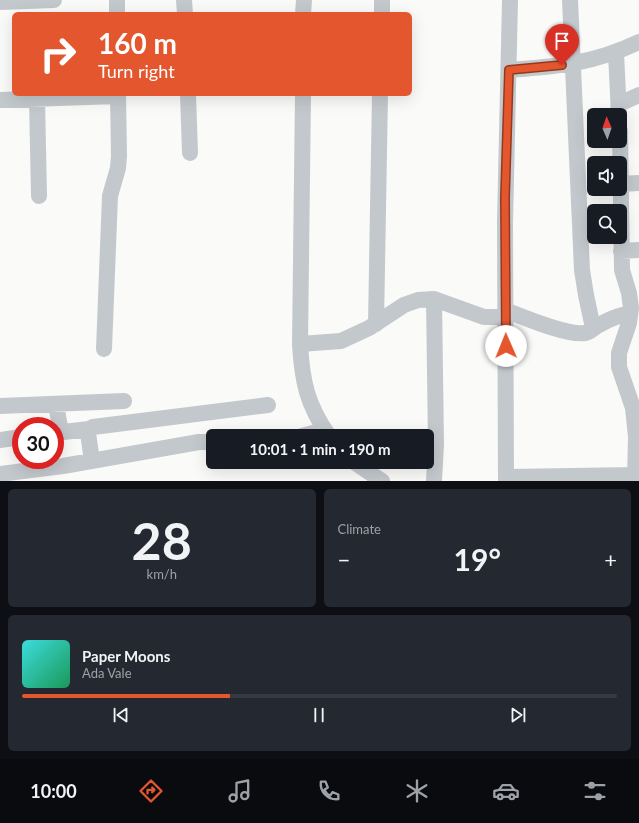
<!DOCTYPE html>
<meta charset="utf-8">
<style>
:root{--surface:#171b24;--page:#242831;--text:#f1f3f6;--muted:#9ea1a6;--line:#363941;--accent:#e4572e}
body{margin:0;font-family:Lato,sans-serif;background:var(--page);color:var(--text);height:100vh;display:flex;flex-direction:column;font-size:15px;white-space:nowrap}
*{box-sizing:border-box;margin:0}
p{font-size:13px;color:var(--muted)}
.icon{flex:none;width:22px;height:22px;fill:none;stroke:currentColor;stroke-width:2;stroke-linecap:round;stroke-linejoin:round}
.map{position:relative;height:481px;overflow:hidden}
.panel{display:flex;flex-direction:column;gap:8px;padding:8px;background:#0d0f14;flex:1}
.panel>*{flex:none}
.banner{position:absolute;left:12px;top:12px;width:400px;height:84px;border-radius:6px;box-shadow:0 4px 16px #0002;background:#e4572e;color:#fff;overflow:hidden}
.needle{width:26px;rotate:358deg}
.fabs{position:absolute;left:587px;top:108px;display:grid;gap:8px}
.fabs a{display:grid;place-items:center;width:40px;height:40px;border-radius:6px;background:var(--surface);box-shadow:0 4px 16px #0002;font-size:20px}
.speed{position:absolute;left:12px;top:417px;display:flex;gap:8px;font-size:20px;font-weight:700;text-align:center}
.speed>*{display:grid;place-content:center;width:52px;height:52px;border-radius:50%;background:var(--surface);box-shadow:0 4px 16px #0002;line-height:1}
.speed .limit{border:6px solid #d22;background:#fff;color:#111}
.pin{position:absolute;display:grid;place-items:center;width:34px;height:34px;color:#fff;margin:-41px -17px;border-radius:50% 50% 50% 0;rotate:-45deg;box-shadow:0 0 4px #0007}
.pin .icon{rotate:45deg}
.me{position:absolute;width:44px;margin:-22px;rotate:359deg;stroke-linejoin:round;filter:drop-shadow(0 0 3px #0008)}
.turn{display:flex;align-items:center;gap:14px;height:84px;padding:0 20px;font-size:18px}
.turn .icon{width:52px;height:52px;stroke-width:2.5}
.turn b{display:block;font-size:28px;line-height:34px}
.big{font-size:30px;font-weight:700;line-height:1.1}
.panel .card{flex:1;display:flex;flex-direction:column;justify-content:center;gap:6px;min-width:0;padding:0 14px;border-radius:6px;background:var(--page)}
.panel .dial{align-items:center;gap:0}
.dial b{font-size:52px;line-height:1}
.song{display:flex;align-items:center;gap:12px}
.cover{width:48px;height:48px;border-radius:6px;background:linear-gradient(135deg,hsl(180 70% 55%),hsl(150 70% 35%))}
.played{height:4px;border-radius:2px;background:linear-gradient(90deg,var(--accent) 35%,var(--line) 35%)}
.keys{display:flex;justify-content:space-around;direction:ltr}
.heat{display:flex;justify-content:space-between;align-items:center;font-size:22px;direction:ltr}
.panel .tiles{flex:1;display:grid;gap:8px;grid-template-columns:1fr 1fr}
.card:last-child{grid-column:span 2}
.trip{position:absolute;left:206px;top:429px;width:228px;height:40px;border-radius:6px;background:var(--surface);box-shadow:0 4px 16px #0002;font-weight:700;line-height:40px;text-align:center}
.menu{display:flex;height:64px;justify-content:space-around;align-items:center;background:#090b0e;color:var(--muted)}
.menu .icon{width:28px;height:28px}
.menu .on{color:var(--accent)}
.menu b{font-size:18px;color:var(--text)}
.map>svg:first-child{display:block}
</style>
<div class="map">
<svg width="639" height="481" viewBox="0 0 639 481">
<rect width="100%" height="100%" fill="#fafaf8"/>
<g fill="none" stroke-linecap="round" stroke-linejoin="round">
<path stroke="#c3c8cc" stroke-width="16" d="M117,0V14
M184,0L185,14
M570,0L582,270L586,295L593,328
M0,2L54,0
M303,14L304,0
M382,14V0
M616,53L619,115
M509,70C559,66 593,64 639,42
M188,94L190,153
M303,94L300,344C302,381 307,405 329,436
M37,99L39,196
M0,100L118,96
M619,104L639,95
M620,131L622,270L629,293L631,308L629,323L619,353V367L633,408L636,437L635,481
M621,184L639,183
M621,251L639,250
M434,299L436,444L434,481
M505,310C523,317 567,336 585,333C591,332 594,327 599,325C608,320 620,314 630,314
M376,324L380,94
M300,344L341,341L369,328L404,305L418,300L434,299L484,317H505
M104,349L110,196L118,168L119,156L118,94
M56,404L61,433
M0,406L124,401
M55,433L89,429
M302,436L324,430
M0,440L21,437
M92,461L88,433L89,429L93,427L268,405
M354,462L382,481
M0,474L63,466L199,442H213
M506,477L635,475
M506,481L505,223L510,0"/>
</g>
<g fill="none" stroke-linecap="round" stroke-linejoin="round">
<defs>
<path id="route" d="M506,346L505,197L509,70L562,65"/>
</defs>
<use href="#route" stroke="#94391e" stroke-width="10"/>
<use href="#route" stroke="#e4572e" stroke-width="7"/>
</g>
</svg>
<div class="fabs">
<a><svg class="needle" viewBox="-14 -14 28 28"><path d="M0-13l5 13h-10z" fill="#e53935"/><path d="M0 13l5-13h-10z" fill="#9ea1a6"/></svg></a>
<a><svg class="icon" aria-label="sound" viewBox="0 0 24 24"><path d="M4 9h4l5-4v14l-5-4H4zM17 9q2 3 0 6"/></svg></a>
<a><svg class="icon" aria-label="search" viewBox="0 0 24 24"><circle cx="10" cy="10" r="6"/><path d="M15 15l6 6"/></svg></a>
</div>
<div class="speed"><div class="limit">30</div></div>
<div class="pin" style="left:562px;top:65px;background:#d93025"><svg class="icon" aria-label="arrive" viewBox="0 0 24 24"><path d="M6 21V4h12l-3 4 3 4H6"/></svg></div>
<svg class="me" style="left:506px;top:346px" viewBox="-20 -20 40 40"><circle r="19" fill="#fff"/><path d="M0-13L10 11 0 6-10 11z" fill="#e4572e"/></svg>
<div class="trip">10:01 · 1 min · 190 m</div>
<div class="banner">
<div class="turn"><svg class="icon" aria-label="right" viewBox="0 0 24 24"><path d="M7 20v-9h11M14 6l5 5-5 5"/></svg><div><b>160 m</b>Turn right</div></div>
</div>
</div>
<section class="panel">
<div class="tiles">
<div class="card dial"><b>28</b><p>km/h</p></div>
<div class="card"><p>Climate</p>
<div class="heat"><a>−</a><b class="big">19°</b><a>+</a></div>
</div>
<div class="card">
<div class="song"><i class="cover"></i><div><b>Paper Moons</b><p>Ada Vale</p></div></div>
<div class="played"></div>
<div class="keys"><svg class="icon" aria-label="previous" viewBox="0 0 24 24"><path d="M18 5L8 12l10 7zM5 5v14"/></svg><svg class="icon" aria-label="pause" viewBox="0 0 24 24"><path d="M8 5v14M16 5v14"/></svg><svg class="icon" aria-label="next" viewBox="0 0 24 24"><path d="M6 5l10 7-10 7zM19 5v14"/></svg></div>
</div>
</div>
</section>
<nav class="menu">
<b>10:00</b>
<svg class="icon on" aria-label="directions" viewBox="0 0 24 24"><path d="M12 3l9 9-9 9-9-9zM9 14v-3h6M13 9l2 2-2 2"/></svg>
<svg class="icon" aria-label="music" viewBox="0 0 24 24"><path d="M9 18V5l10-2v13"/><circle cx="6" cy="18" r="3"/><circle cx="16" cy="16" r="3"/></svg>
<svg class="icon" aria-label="phone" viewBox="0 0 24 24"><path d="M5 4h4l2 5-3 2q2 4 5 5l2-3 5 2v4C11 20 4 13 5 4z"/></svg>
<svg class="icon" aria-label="climate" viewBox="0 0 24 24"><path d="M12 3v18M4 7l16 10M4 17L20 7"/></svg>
<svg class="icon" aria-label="car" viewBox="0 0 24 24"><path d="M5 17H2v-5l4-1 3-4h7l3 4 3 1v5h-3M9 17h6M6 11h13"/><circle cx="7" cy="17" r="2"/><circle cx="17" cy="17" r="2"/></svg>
<svg class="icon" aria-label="filters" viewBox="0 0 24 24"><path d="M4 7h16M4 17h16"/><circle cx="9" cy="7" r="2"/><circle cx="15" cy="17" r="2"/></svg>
</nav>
